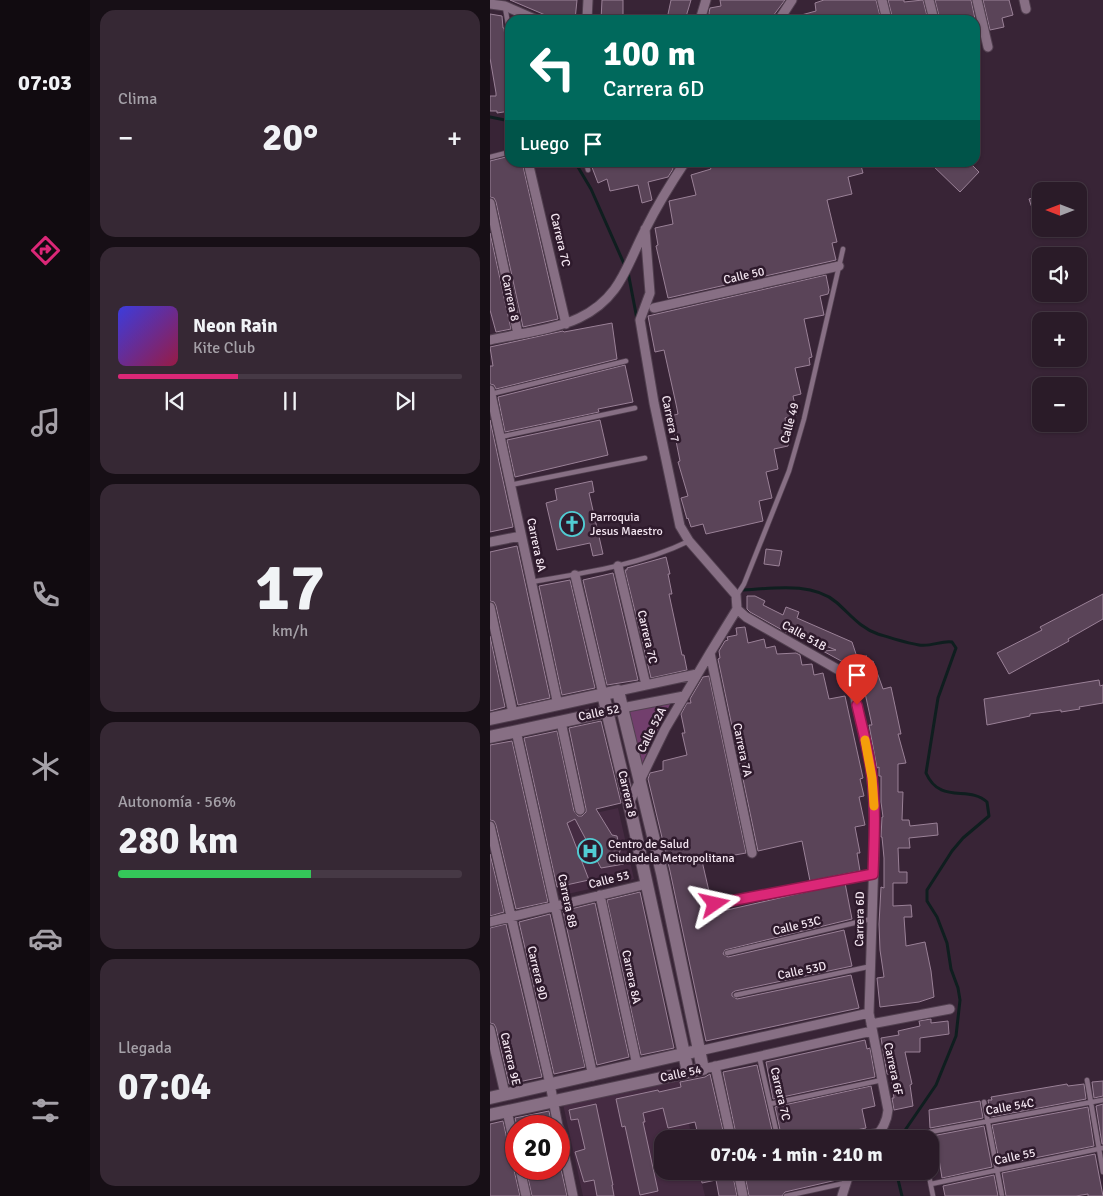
<!DOCTYPE html>
<html lang="es">
<meta charset="utf-8">
<style>
:root{--surface:#2a1b28;--page:#362834;--text:#f1f3f6;--muted:#a5a1a8;--line:#463945;--accent:#db2777}
body{margin:0;font-family:Signika,sans-serif;background:var(--page);color:var(--text);height:100vh;display:flex;flex-direction:column;font-size:19px;white-space:nowrap}
*{box-sizing:border-box;margin:0}
p{font-size:16px;color:var(--muted)}
.icon{flex:none;width:28px;height:28px;fill:none;stroke:currentColor;stroke-width:2;stroke-linecap:round;stroke-linejoin:round}
.map{position:relative;flex:1;overflow:hidden}
.drawer{display:flex;flex-direction:column;gap:10px;padding:10px;background:#170f16;width:400px}
.drawer>*{flex:none}
.hud{position:absolute;left:15px;top:15px;width:475px;height:152px;border-radius:15px;box-shadow:0 1px 4px #0004,0 0 0 1px var(--line);background:#00695c;color:#fff;overflow:hidden}
.needle{width:32px;rotate:270deg}
.tools{position:absolute;left:542px;top:182px;display:grid;gap:10px}
.tools a{display:grid;place-items:center;width:55px;height:55px;border-radius:10px;background:var(--surface);box-shadow:0 1px 4px #0004,0 0 0 1px var(--line);font-size:25px}
.speed{position:absolute;left:15px;top:1115px;display:flex;gap:10px;font-size:25px;font-weight:700;text-align:center}
.speed>*{display:grid;place-content:center;width:65px;height:65px;border-radius:50%;background:var(--surface);box-shadow:0 1px 4px #0004,0 0 0 1px var(--line);line-height:1}
.speed .limit{border:8px solid #d22;background:#fff;color:#111}
.pin{position:absolute;display:grid;place-items:center;width:42px;height:42px;color:#fff;margin:-51px -21px;border-radius:50% 50% 50% 0;rotate:-45deg;box-shadow:0 0 5px #0007}
.pin .icon{rotate:45deg}
.me{position:absolute;width:55px;margin:-28px;rotate:79deg;stroke-linejoin:round;filter:drop-shadow(0 0 4px #0008)}
.turn{display:flex;align-items:center;gap:18px;height:105px;padding:0 15px;font-size:22px}
.turn .icon{width:65px;height:65px;stroke-width:2.5}
.turn b{display:block;font-size:35px;line-height:42px}
.then{display:flex;align-items:center;height:48px;padding:0 15px;background:#0003;gap:10px;font-size:19px}
.big{font-size:38px;font-weight:700;line-height:1.1}
.drawer .tile{flex:1;display:flex;flex-direction:column;justify-content:center;gap:8px;min-width:0;padding:0 18px;border-radius:15px;background:var(--page)}
.drawer .dial{align-items:center;gap:0}
.dial b{font-size:65px;line-height:1}
.song{display:flex;align-items:center;gap:15px}
.cover{width:60px;height:60px;border-radius:8px;background:linear-gradient(135deg,hsl(240 70% 55%),hsl(340 70% 35%))}
.played{height:5px;border-radius:2px;background:linear-gradient(90deg,var(--accent) 35%,var(--line) 35%)}
.keys{display:flex;justify-content:space-around;direction:ltr}
.heat{display:flex;justify-content:space-between;align-items:center;font-size:28px;direction:ltr}
.charge{height:8px;border-radius:4px;background:linear-gradient(90deg,#34c759 56%,var(--line) 0)}
.trip{position:absolute;left:164px;top:1130px;width:285px;height:50px;border-radius:15px;background:var(--surface);box-shadow:0 1px 4px #0004,0 0 0 1px var(--line);font-weight:700;line-height:50px;text-align:center}
main{display:flex;flex:1;min-height:0}
.tabs{display:flex;flex-direction:column;width:90px;justify-content:space-around;align-items:center;background:#110b10;color:var(--muted)}
.tabs .icon{width:35px;height:35px}
.tabs .selected{color:var(--accent)}
.tabs b{font-size:22px;color:var(--text)}
.map>svg:first-child{display:block}
</style>
<main>
<nav class="tabs">
<b>07:03</b>
<svg class="icon selected" aria-label="directions" viewBox="0 0 24 24"><path d="M12 3l9 9-9 9-9-9zM9 14v-3h6M13 9l2 2-2 2"/></svg>
<svg class="icon" aria-label="music" viewBox="0 0 24 24"><path d="M9 18V5l10-2v13"/><circle cx="6" cy="18" r="3"/><circle cx="16" cy="16" r="3"/></svg>
<svg class="icon" aria-label="phone" viewBox="0 0 24 24"><path d="M5 4h4l2 5-3 2q2 4 5 5l2-3 5 2v4C11 20 4 13 5 4z"/></svg>
<svg class="icon" aria-label="climate" viewBox="0 0 24 24"><path d="M12 3v18M4 7l16 10M4 17L20 7"/></svg>
<svg class="icon" aria-label="car" viewBox="0 0 24 24"><path d="M5 17H2v-5l4-1 3-4h7l3 4 3 1v5h-3M9 17h6M6 11h13"/><circle cx="7" cy="17" r="2"/><circle cx="17" cy="17" r="2"/></svg>
<svg class="icon" aria-label="filters" viewBox="0 0 24 24"><path d="M4 7h16M4 17h16"/><circle cx="9" cy="7" r="2"/><circle cx="15" cy="17" r="2"/></svg>
</nav>
<section class="drawer">
<div class="tile"><p>Clima</p>
<div class="heat"><a>−</a><b class="big">20°</b><a>+</a></div>
</div>
<div class="tile">
<div class="song"><i class="cover"></i><div><b>Neon Rain</b><p>Kite Club</p></div></div>
<div class="played"></div>
<div class="keys"><svg class="icon" aria-label="previous" viewBox="0 0 24 24"><path d="M18 5L8 12l10 7zM5 5v14"/></svg><svg class="icon" aria-label="pause" viewBox="0 0 24 24"><path d="M8 5v14M16 5v14"/></svg><svg class="icon" aria-label="next" viewBox="0 0 24 24"><path d="M6 5l10 7-10 7zM19 5v14"/></svg></div>
</div>
<div class="tile dial"><b>17</b><p>km/h</p></div>
<div class="tile"><p>Autonomía · 56%</p><b class="big">280 km</b><div class="charge"></div></div>
<div class="tile"><p>Llegada</p><b class="big">07:04</b></div>
</section>
<div class="map">
<svg width="613" height="1196" viewBox="0 0 613 1196">
<rect width="100%" height="100%" fill="#382436"/>
<path fill="#452b42" d="M128,808L144,879L73,895L56,824Z
M190,1079L202,1139H172V1171H209L215,1196H93L73,1104Z"/>
<path fill="#723f6d" d="M182,700L150,768L135,710Z"/>
<g fill="none" stroke-linecap="round" stroke-linejoin="round">
<path stroke="#0f1e1f" stroke-width="3" d="M0,117L20,121
M85,162L101,189L135,266
M138,272L147,319
M250,590C280,589 321,581 346,602C360,614 370,628 388,634C401,638 416,643 429,645C441,647 453,640 462,642L466,648L448,698L436,773C450,805 479,785 497,802L499,816L473,838L462,851L437,890V901L447,917L457,943L461,969L468,988L470,1000L466,1036L446,1085L409,1139
M406,1171L412,1196"/>
</g>
<path fill="#5a4458" stroke="#9a8197" d="M20,0H87L85,20H67Z
M112,0H133V20H111Z
M181,0H201L195,20L177,19Z
M230,0H295L280,20H220L219,13L220,8L231,6Z
M334,0H386L391,20H304V17L326,11L325,3Z
M398,0H414V2L433,0L438,20H403Z
M445,0H481L488,33L485,34V20H450Z
M493,0H519L523,15L512,18L514,27L500,30Z
M0,14L12,16L13,28H14L15,37H17L20,52V111L7,113V111H0V96H6V93L0,58Z
M20,156V162H32L68,319L33,327L6,202L4,198L0,197V161Z
M100,162H181L183,169L178,177L158,182L162,200L152,203L148,185L120,191L117,179L108,183Z
M222,162H370L373,173L358,177L362,194L337,200L347,242L342,243L346,260L178,298L166,246L168,245L165,228L183,224L179,201L206,195L201,175L221,169L220,167H223Z
M439,162H479L489,172L470,192Z
M551,195V215L545,217L539,199Z
M0,233L21,329L6,332L0,310Z
M336,275L339,290L338,294L330,296L334,315L314,319L322,357L319,358L320,365L305,368L311,394L303,396L307,415L295,418L299,437L298,446L284,449L288,469L276,472L282,498L269,501L273,521L216,534L213,524L201,527L198,518L197,519L191,498L198,496L188,462L190,461L181,416L188,414L186,404L174,350L165,352L158,316Z
M122,323L127,359L6,389L4,385L0,384V366H3L0,347L73,331L74,332Z
M135,365L143,402L108,409L109,412L15,432L8,397Z
M0,420L23,527L0,532Z
M110,420L118,455L25,477L17,440Z
M102,481L104,492L99,493L113,554L103,556L100,543L67,550L56,503L67,500L65,489Z
M27,546L60,698L28,705L6,606L4,602L0,601V552Z
M276,549L292,551L289,566L274,564Z
M176,557L180,574H178L182,594H179L192,655H194L197,670L161,678L135,570H137V568Z
M123,573L148,680L117,685L93,580Z
M80,580L105,688L72,695L49,586Z
M613,594V619L578,639L579,641L519,674L507,653L552,630L550,627Z
M257,596H265L275,601L273,605L293,615L296,607L309,612L307,618L362,642L367,657L377,656L370,661L373,665L383,661L393,689L401,687L411,734H408L416,763L408,764V792H413L412,820H419L420,826L447,823L448,835L419,838L420,848H408L409,872H417V883H403V906L421,905L422,917H414L416,946L435,942L441,971L444,997L429,1002L390,1007L387,978L394,977L390,950L389,924L391,887L394,888V858L392,837H391L392,817H393L391,802V776H389V767L387,768L379,725H382L375,693L366,664L362,667L333,651L346,650L302,633L301,635L260,612L257,609Z
M255,627L258,643L274,639L276,648L285,646L287,654L306,653L310,655L312,665L322,664L324,675L333,673L339,699L355,696L373,778L370,779L374,796L369,797L375,825L365,827L370,853H367L370,871L320,881L312,841L268,851L228,659L230,658L229,651L235,641L238,640L237,637L247,635L246,628Z
M0,636L15,707L0,711Z
M219,676L256,853L212,861L224,913L355,883L362,919L235,950L233,954L238,957L354,930L362,966L245,991L242,993V996L247,999L361,975L369,1008L216,1041L180,871L158,779L160,773L173,770V761L197,755L192,733H195L191,714L197,703H201L200,699L213,677Z
M609,680L610,686L613,685V703L589,707L590,709L571,712V710L540,714V716L497,725L494,699Z
M111,721L131,803L106,809L122,835L127,836L130,850L129,856L134,864L111,868L85,819L77,823L99,880L67,887L34,738L67,731L84,811L88,816H92L96,812V809L79,728Z
M22,741L58,902L26,909L6,825L4,821L0,820V745Z
M0,854L14,912L0,916Z
M150,892L184,1048L151,1055L117,900Z
M105,903L139,1057L107,1065L73,911Z
M60,914L95,1067L64,1074L29,922Z
M16,924L52,1077L19,1084L6,1028L4,1024L0,1023V928Z
M441,1019V1023L458,1021L459,1034L430,1038V1052H415L422,1084L420,1085L423,1106L404,1110L402,1098H404L401,1079L399,1074H397L391,1038L409,1035L408,1031L430,1026L429,1021Z
M375,1040L377,1049L380,1048L385,1077L283,1099L276,1062Z
M267,1065L284,1139H247L233,1072Z
M220,1074L235,1139H209L205,1122L178,1128L173,1108L153,1113L155,1122H153L168,1191L150,1195L135,1126L132,1127L126,1099L168,1090L169,1092L191,1087L190,1082L215,1077Z
M613,1081V1096L604,1098L602,1082Z
M577,1084L578,1086L594,1084L596,1099L501,1117L498,1100H502L501,1097Z
M381,1086L385,1106L372,1109L376,1128L324,1139H292L285,1107Z
M490,1101L493,1118L440,1128L439,1110Z
M106,1104L123,1185H122L124,1196H107L104,1180L94,1182L85,1152L95,1149L88,1119L81,1120L79,1110Z
M613,1104V1144H612L606,1106Z
M598,1107L604,1146L510,1165L502,1125Z
M59,1111L62,1126H27L25,1118Z
M13,1121L20,1153L24,1158L25,1165L24,1170L30,1196H0V1124Z
M494,1126L502,1167L452,1178L449,1159L447,1160L442,1136Z
M605,1154L613,1196H598V1194L586,1196H516L512,1173Z
M36,1169H71L77,1196H42Z
M210,1171H242L247,1196H229L226,1180L212,1183Z
M254,1171H349L351,1179L295,1192L292,1196H259Z
M504,1175L508,1196H455L453,1186Z"/>
<g fill="none" stroke-linecap="round" stroke-linejoin="round">
<defs>
<path id="lane" d="M15,7L20,35
M0,157L20,152
M96,162L98,170
M1,394L136,361
M10,437L145,408
M20,485L155,458
M41,582C95,573 150,565 199,541
M247,595L254,584L299,471L314,419L353,249
M225,904L383,873
M237,953L381,919
M246,995L382,966
M269,1056L288,1139
M597,1080L613,1172
M494,1102L512,1196
M280,1104L392,1080
M346,1139L391,1130
M433,1139L440,1132L613,1100
M438,1171L443,1196
M441,1184L613,1148
M296,1196L355,1183"/>
<path id="street" d="M392,0L397,20
M439,0L444,20
M487,0L498,47
M534,0L536,9
M0,4L15,6L47,20
M97,20L98,0
M210,20L216,0
M289,20L302,0
M38,162L76,324
M0,203L28,334
M164,308L349,266
M0,340C27,334 66,329 89,318C131,298 136,266 156,228C167,206 181,183 195,162
M0,390L68,705
M0,542L31,536
M128,566L156,685
M85,575L113,694
M0,607L23,713
M247,609L256,617L354,673L361,681L363,690L379,755L382,779L385,827L379,1013L398,1110C397,1122 392,1129 385,1139
M220,653L262,853
M128,691L207,674
M132,708L194,696
M71,722L90,810
M26,731L103,1076
M139,803L175,729L220,653L247,609L246,595L199,541L190,526L164,403L150,320L160,293L155,229
M0,826L60,1084L68,1126
M110,895L147,1065
M0,922L157,884
M381,1024L460,1009
M0,1029L15,1094
M209,1051L379,1013
M225,1066L241,1139
M213,1069L382,1031
M17,1111L26,1152
M69,1128L83,1196
M30,1169L36,1196
M248,1171L253,1196
M352,1196L360,1171"/>
<path id="secondary" d="M113,694L139,803L198,1072
M0,719L128,691L172,873L213,1069L0,1115
M0,737L125,710
M0,1098L202,1052"/>
</defs>
<use href="#lane" stroke="#524050" stroke-width="6"/>
<use href="#street" stroke="#524050" stroke-width="11"/>
<use href="#secondary" stroke="#524050" stroke-width="14"/>
<use href="#lane" stroke="#876f84" stroke-width="4.5"/>
<use href="#street" stroke="#876f84" stroke-width="9"/>
<use href="#secondary" stroke="#876f84" stroke-width="12"/>
</g>
<g fill="none" stroke-linecap="round" stroke-linejoin="round">
<defs>
<path id="route" d="M225,904L383,874C384,841 386,809 382,777C379,752 372,728 367,705"/>
</defs>
<use href="#route" stroke="#8e194d" stroke-width="12"/>
<use href="#route" stroke="#db2777" stroke-width="9"/>
<path stroke="#f59e0b" stroke-width="9" d="M375,740L382,778L384,806"/>
</g>
<defs>
<symbol id="church-ring" viewBox="-11 -11 22 22"><circle r="9.5" fill="#2e1a2c" stroke="#51ccd3" stroke-width="1.5"/><path d="M-1.2-6h2.4v3.5h3.3v2.4h-3.3V6h-2.4V-.1h-3.3v-2.4h3.3Z" fill="#51ccd3"/></symbol>
<symbol id="hospital-ring" viewBox="-11 -11 22 22"><circle r="9.5" fill="#2e1a2c" stroke="#51ccd3" stroke-width="1.5"/><path d="M-5-5h3v3.5h4V-5h3V5h-3V1.5h-4V5h-3Z" fill="#51ccd3"/></symbol>
</defs>
<g fill-rule="evenodd">
<use href="#church-ring" x="68" y="510" width="28" height="28"/>
<use href="#hospital-ring" x="86" y="837" width="28" height="28"/>
</g>
<g text-anchor="middle" dominant-baseline="central" stroke-width="5" stroke-linejoin="round" paint-order="stroke">
<g font-size="12" fill="#f3e5f0" stroke="#2e1a2c">
<text transform="translate(70 240) rotate(77)">Carrera 7C</text>
<text transform="translate(254 276) rotate(-13)">Calle 50</text>
<text transform="translate(20 298) rotate(78)">Carrera 8</text>
<text transform="translate(180 419) rotate(78)">Carrera 7</text>
<text transform="translate(300 423) rotate(-75)">Calle 49</text>
<text transform="translate(46 545) rotate(78)">Carrera 8A</text>
<text transform="translate(314 636) rotate(29)">Calle 51B</text>
<text transform="translate(157 637) rotate(77)">Carrera 7C</text>
<text transform="translate(109 713) rotate(-12)">Calle 52</text>
<text transform="translate(162 730) rotate(-63)">Calle 52A</text>
<text transform="translate(252 750) rotate(78)">Carrera 7A</text>
<text transform="translate(137 794) rotate(77)">Carrera 8</text>
<text transform="translate(119 880) rotate(-14)">Calle 53</text>
<text transform="translate(77 901) rotate(78)">Carrera 8B</text>
<text transform="translate(370 919) rotate(-89)">Carrera 6D</text>
<text transform="translate(307 926) rotate(-13)">Calle 53C</text>
<text transform="translate(312 971) rotate(-12)">Calle 53D</text>
<text transform="translate(47 973) rotate(77)">Carrera 9D</text>
<text transform="translate(141 977) rotate(78)">Carrera 8A</text>
<text transform="translate(20 1059) rotate(77)">Carrera 9E</text>
<text transform="translate(403 1069) rotate(78)">Carrera 6F</text>
<text transform="translate(191 1074) rotate(-12)">Calle 54</text>
<text transform="translate(290 1094) rotate(77)">Carrera 7C</text>
<text transform="translate(520 1107) rotate(-10)">Calle 54C</text>
<text transform="translate(525 1157) rotate(-12)">Calle 55</text>
</g>
<g font-size="12" fill="#f3e5f0" stroke="#2e1a2c" text-anchor="start">
<text x="100" y="517">Parroquia<tspan x="100" dy="14">Jesus Maestro</tspan></text>
<text x="118" y="844">Centro de Salud<tspan x="118" dy="14">Ciudadela Metropolitana</tspan></text>
</g>
</g>
</svg>
<div class="tools">
<a><svg class="needle" viewBox="-14 -14 28 28"><path d="M0-13l5 13h-10z" fill="#e53935"/><path d="M0 13l5-13h-10z" fill="#a5a1a8"/></svg></a>
<a><svg class="icon" aria-label="sound" viewBox="0 0 24 24"><path d="M4 9h4l5-4v14l-5-4H4zM17 9q2 3 0 6"/></svg></a>
<a>+</a>
<a>−</a>
</div>
<div class="speed"><div class="limit">20</div></div>
<div class="pin" style="left:367px;top:705px;background:#d93025"><svg class="icon" aria-label="arrive" viewBox="0 0 24 24"><path d="M6 21V4h12l-3 4 3 4H6"/></svg></div>
<svg class="me" style="left:225px;top:904px" viewBox="-20 -20 40 40"><path d="M0-17L14 15 0 8-14 15z" fill="#db2777" stroke="#fff" stroke-width="4"/></svg>
<div class="trip">07:04 · 1 min · 210 m</div>
<div class="hud">
<div class="turn"><svg class="icon" aria-label="left" viewBox="0 0 24 24"><path d="M17 20v-9H6M10 6l-5 5 5 5"/></svg><div><b>100 m</b>Carrera 6D</div></div>
<div class="then">Luego<svg class="icon" aria-label="arrive" viewBox="0 0 24 24"><path d="M6 21V4h12l-3 4 3 4H6"/></svg></div>
</div>
</div>
</main>
